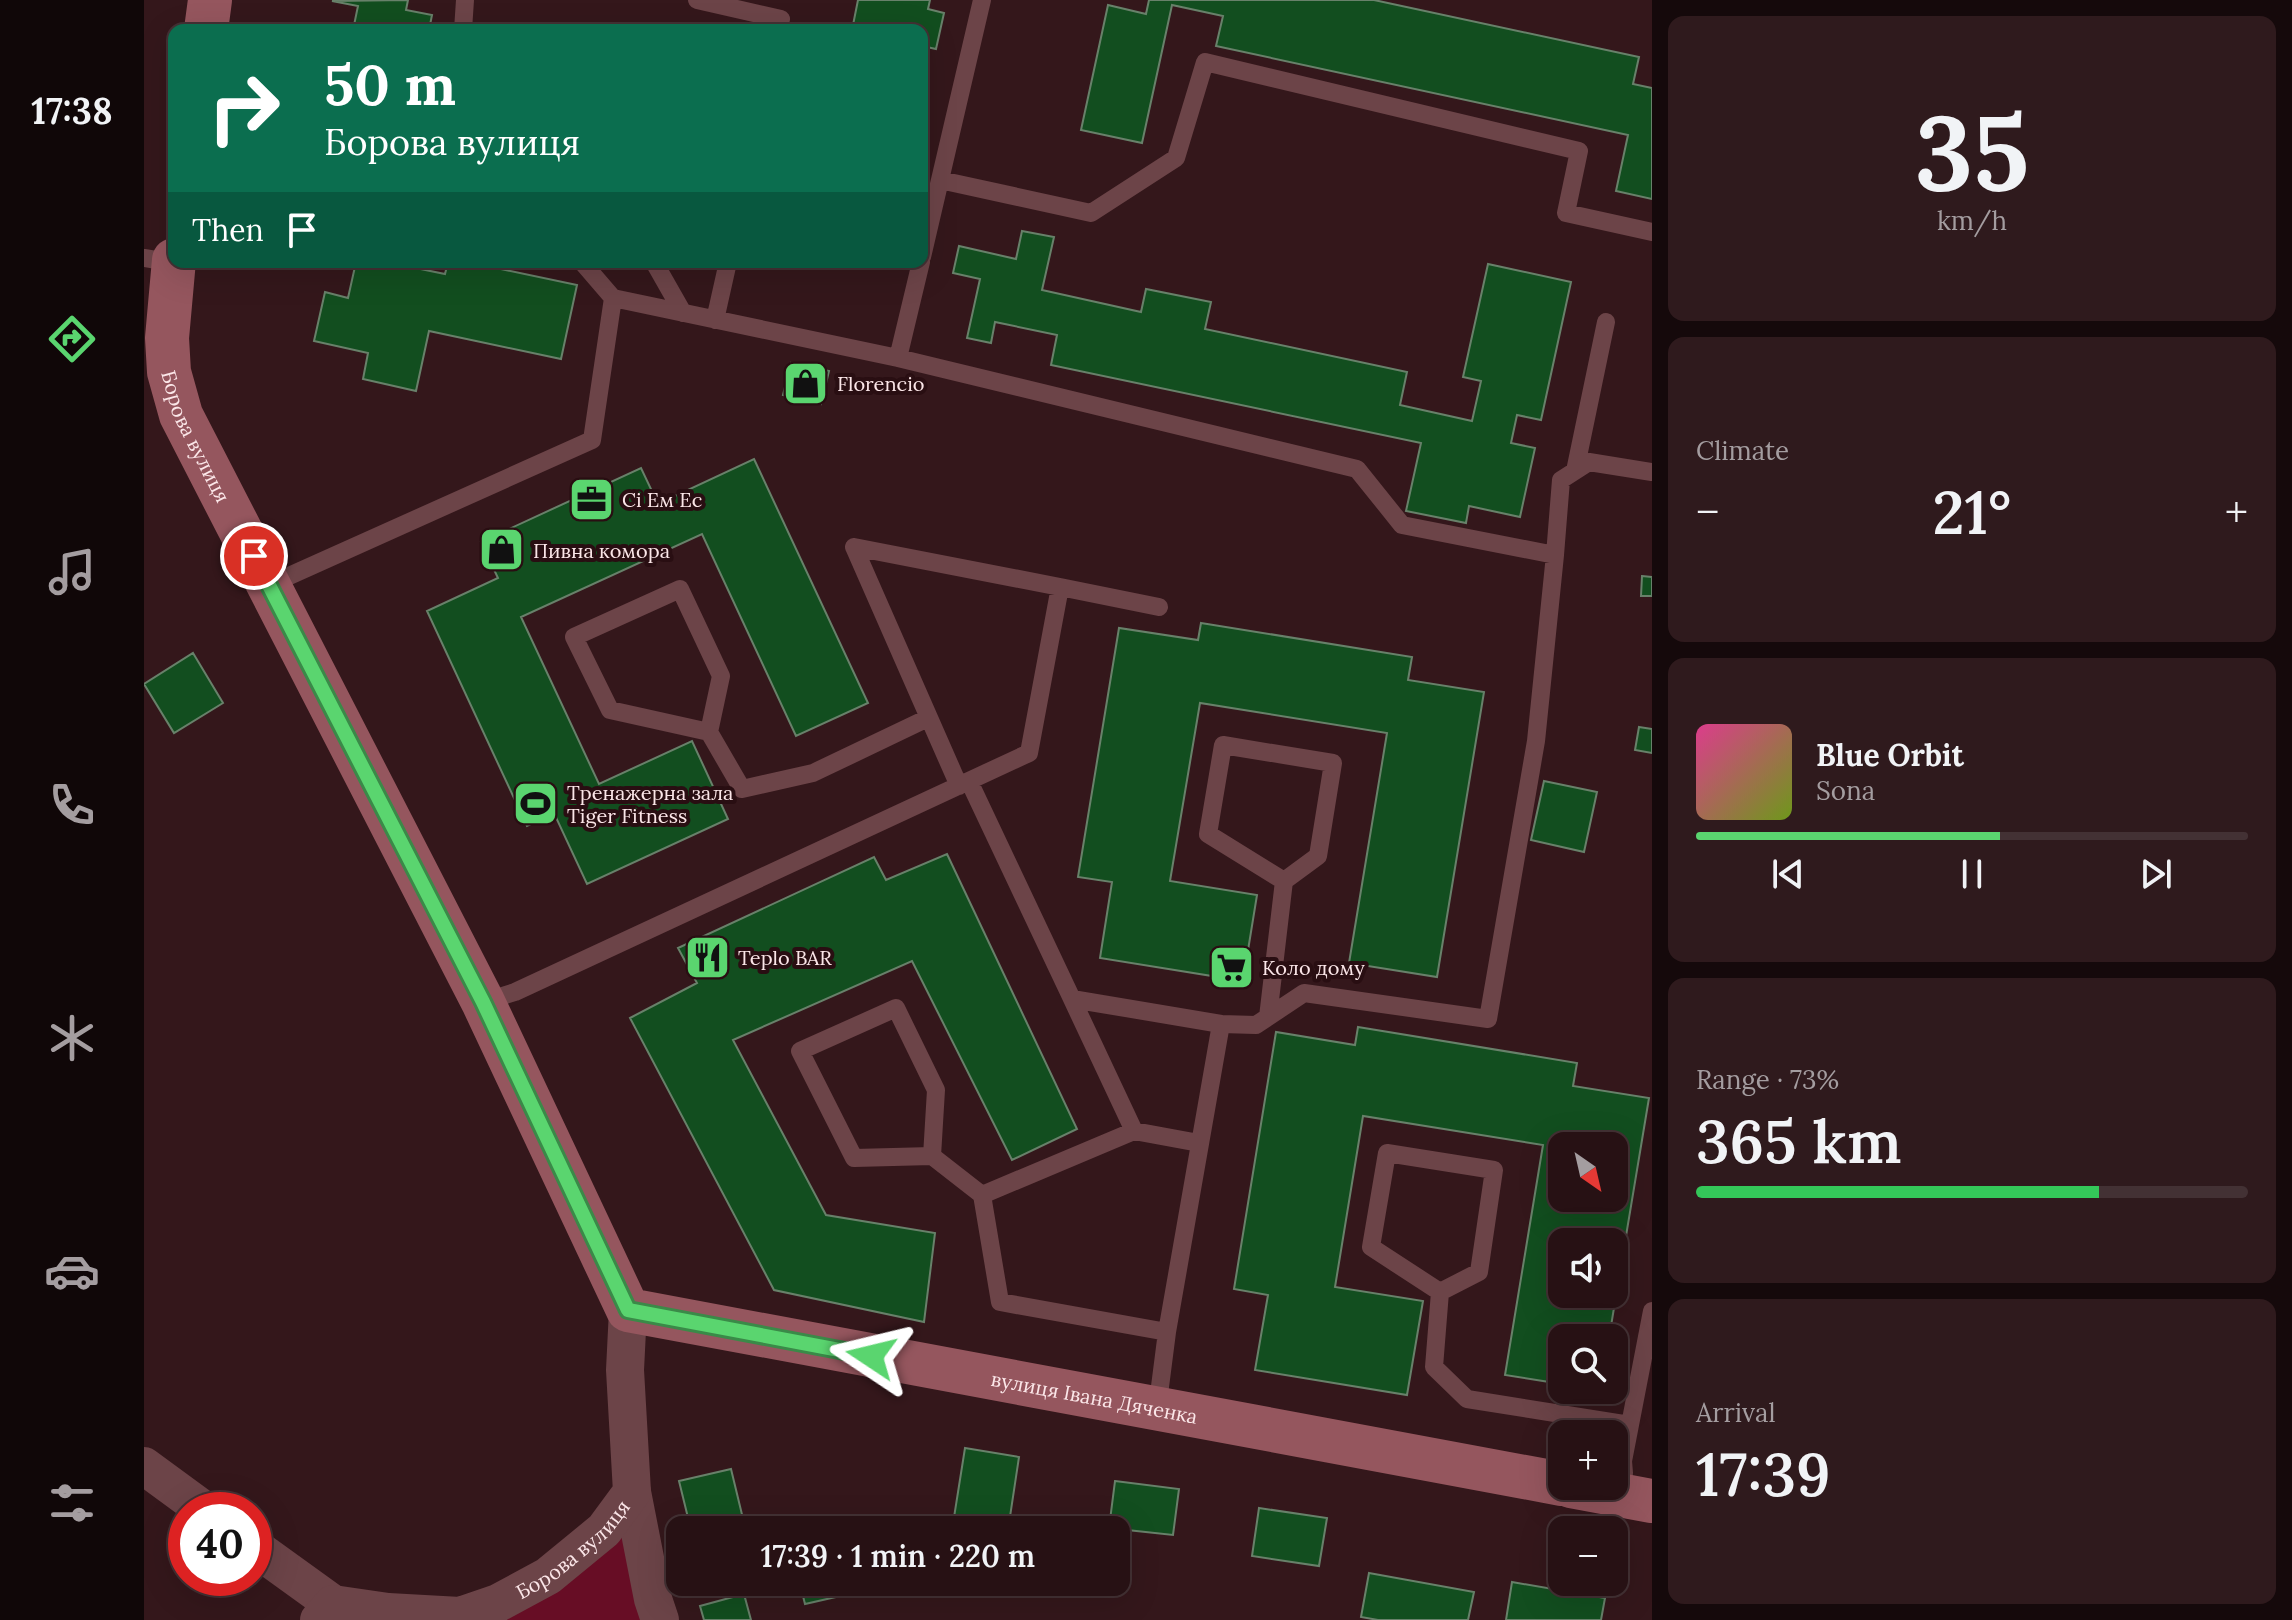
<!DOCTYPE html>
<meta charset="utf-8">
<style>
:root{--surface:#271114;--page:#2f1a1d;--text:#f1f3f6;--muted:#a49da0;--line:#433134;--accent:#5ad56f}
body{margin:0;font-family:Lora,serif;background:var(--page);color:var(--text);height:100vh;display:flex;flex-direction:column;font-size:30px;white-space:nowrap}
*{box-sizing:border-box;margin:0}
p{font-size:26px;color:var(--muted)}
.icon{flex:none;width:44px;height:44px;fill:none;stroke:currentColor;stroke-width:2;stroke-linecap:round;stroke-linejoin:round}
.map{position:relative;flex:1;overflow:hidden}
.drawer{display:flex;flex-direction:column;gap:16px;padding:16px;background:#15090b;width:640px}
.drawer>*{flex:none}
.banner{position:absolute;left:24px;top:24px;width:760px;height:244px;border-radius:16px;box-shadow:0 8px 32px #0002,0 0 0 2px var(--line);background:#0b6e4f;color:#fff;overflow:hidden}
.needle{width:52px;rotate:146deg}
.buttons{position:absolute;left:1404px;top:1132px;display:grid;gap:16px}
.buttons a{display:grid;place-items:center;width:80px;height:80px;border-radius:16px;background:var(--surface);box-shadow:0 8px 32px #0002,0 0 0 2px var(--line);font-size:40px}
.speed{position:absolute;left:24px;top:1492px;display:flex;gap:16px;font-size:40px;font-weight:700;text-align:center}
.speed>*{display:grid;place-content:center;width:104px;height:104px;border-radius:50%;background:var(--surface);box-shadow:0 8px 32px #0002,0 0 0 2px var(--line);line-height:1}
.speed .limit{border:12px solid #d22;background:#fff;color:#111}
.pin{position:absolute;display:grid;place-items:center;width:68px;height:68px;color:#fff;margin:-34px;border:4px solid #fff;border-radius:50%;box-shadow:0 2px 8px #0007}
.me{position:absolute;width:88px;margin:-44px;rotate:280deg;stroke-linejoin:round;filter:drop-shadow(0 0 6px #0008)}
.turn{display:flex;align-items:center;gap:28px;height:168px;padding:0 24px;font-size:36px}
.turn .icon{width:104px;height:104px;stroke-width:2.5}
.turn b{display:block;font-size:56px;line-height:68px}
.then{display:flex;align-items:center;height:76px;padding:0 24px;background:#0003;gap:16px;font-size:30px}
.big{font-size:60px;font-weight:600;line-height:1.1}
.drawer .tile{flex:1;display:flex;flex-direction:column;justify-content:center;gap:12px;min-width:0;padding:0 28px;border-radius:16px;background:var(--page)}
.drawer .dial{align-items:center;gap:0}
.dial b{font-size:104px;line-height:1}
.song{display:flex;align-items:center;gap:24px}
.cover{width:96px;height:96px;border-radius:12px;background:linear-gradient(135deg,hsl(330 70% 55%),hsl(80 70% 35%))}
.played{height:8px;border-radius:4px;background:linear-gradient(90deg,var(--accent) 55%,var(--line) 55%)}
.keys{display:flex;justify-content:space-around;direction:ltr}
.heat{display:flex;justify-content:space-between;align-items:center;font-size:44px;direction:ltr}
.charge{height:12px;border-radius:6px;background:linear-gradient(90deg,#34c759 73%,var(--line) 0)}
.trip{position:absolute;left:522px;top:1516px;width:464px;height:80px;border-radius:16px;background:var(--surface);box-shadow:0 8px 32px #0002,0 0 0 2px var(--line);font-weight:600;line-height:80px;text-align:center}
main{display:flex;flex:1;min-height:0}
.menu{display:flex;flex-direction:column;width:144px;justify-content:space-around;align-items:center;background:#100708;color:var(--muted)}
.menu .icon{width:56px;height:56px}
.menu .active{color:var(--accent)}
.menu b{font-size:36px;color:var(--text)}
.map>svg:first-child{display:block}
</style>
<main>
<nav class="menu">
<b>17:38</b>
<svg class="icon active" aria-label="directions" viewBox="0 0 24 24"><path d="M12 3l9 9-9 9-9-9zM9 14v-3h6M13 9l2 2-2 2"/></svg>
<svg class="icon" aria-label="music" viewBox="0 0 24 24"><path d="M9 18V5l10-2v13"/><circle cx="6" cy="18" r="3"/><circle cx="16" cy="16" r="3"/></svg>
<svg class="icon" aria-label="phone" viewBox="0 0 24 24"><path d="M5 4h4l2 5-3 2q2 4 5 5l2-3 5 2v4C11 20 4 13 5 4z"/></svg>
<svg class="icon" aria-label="climate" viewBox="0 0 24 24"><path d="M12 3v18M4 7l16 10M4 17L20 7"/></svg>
<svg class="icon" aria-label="car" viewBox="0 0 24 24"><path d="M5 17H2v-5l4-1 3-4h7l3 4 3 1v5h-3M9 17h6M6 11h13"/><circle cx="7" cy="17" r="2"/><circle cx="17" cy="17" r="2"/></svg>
<svg class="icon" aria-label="filters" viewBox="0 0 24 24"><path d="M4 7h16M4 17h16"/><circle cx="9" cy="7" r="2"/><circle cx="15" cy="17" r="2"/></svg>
</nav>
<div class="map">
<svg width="1508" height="1620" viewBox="0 0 1508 1620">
<rect width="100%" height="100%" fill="#34171b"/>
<path fill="#670d25" d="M478,1537L499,1620H362Z"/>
<path fill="#124e1f" stroke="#68816a" stroke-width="2" fill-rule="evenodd" d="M264,0L262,10L288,15L285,30H209L214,6L188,1Z
M714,0H786L784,9L800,13L792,49L778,46V30H708Z
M1005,0H1230L1495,57L1489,84L1508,88V199L1472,191L1484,135L1072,46L1079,16L1028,5L998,143L937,130L964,5L1002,14Z
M878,231L910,237L898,290L997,312L1002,289L1067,302L1061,329L1263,372L1256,405L1328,421L1337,381L1319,377L1344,264L1427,282L1397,420L1373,415L1367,443L1391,448L1376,517L1325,506L1322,523L1262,511L1277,443L907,365L913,335L851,322L847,343L823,338L836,279L809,273L815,246L872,259Z
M212,262H258L257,265L301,274L304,262H324L433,285L417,359L285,331L272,391L219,379L224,353L170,341L181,292L204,298Z
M647,363L685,371L677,404L639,395Z
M610,459L724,703L652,736L558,534L377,617L455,784L548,741L584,819L443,884L410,813L383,826L283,611L354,578L337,542L497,468L514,504Z
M1498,576L1508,577V596H1497Z
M1057,623L1268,657L1264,680L1340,692L1293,977L1205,963L1243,733L1056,703L1026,881L1113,895L1099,981L956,958L968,882L934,877L975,628L1054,640Z
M49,653L79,703L30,733L0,684Z
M1495,727L1508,729V753L1491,750Z
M1400,781L1453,792L1440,852L1387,840Z
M803,854L933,1129L868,1160L768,961L589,1040L682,1215L791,1233L780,1322L630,1290L486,1018L553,983L534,948L730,857L742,880Z
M1214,1027L1433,1063L1429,1086L1505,1098L1465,1338H1418V1384L1361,1375L1399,1145L1219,1116L1191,1287L1279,1301L1263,1395L1111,1370L1124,1295L1090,1289L1132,1032L1211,1045ZM1418,1146H1470V1198H1418ZM1418,1242H1470V1294H1418Z
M821,1448L875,1457L864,1530H808Z
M587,1469L601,1527L589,1530H547L535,1481Z
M971,1481L1035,1489L1029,1535L965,1528Z
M1115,1508L1183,1518L1175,1566L1108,1556Z
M1225,1573L1330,1592L1324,1620H1234L1217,1617Z
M636,1582H711L714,1592L661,1604L657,1588L639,1593Z
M1368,1582L1461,1598L1457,1620H1362Z
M600,1594L607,1620H560L556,1606Z"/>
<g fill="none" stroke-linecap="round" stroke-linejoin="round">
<path stroke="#6c4448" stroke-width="18" d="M553,0L637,19L634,30
M319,30L321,0
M796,180L947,213L1032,158L1061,62L1435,151L1422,213L1508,232
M778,257L838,0
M0,258L30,263
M438,262L469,298
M510,262L539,313
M571,320L584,262
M754,358L777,262
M1431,471L1462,322
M710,547L815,786
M1411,555L1417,480L1445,462L1508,472
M125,585L448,440L469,298L754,358L1213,469L1258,525L1411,555L1392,741L1344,1019L1160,993L1112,1025L1077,1024L1023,1332L1013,1410
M916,587L1015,607
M565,732L577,676L536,589L430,637L466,710L565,732L598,789L669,773L784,718
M825,781L928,999L1077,1024
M928,999L990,1131
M339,1002L371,992L885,753L916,587L710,547
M1124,1017L1140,881L1064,834L1079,745L1189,763L1174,856L1140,881
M788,1156L710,1158L656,1051L752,1008L792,1090L788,1156L838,1195
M1296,1292L1227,1247L1243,1153L1350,1170L1335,1272L1296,1292L1290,1367L1323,1399L1486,1425
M1023,1332L856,1302L838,1195L990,1131L1055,1143
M1475,1495L1480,1473L1479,1461L1508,1311"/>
<g stroke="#6c4448" stroke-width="38">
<path d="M0,1466L60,1510"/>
<path d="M488,1492L509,1599L516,1620"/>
<path d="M110,1547L189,1604"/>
<path id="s1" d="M175,1620L189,1604L244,1612L316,1616L354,1603L404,1576L460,1530L488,1492L481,1370L484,1310"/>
</g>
<g stroke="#95565e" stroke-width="44">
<path d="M62,30L66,0"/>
<path id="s2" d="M30,260L23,338L25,372L37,415L339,1002L484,1310L1418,1484"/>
<path d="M1427,1486L1508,1501"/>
</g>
</g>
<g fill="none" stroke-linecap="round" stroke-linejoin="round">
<defs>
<path id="route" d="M110,556L339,1002L484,1310L727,1356"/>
</defs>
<use href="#route" stroke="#3a8a48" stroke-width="20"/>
<use href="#route" stroke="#5ad56f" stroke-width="14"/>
</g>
<defs>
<symbol id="shop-square" viewBox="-11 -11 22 22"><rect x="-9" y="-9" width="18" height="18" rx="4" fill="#5ad56f" stroke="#290e12"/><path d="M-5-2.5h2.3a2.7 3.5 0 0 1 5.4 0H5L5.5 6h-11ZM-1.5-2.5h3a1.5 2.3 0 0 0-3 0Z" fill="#111"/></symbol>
<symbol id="office-square" viewBox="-11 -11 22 22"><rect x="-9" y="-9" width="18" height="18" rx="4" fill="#5ad56f" stroke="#290e12"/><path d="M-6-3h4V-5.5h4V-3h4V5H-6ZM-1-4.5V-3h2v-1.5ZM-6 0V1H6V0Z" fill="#111"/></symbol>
<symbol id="stadium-square" viewBox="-11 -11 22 22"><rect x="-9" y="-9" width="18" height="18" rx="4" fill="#5ad56f" stroke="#290e12"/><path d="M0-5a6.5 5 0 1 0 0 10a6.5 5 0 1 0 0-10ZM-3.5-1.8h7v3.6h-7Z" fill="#111"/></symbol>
<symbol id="restaurant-square" viewBox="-11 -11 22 22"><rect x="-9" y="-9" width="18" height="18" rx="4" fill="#5ad56f" stroke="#290e12"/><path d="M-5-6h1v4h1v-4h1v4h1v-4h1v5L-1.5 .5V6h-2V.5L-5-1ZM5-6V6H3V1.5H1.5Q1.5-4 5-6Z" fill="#111"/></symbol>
<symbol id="supermarket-square" viewBox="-11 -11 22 22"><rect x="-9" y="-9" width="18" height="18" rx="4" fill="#5ad56f" stroke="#290e12"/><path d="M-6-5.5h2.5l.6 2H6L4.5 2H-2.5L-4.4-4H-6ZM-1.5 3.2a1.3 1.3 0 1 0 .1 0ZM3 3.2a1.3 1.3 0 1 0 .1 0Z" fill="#111"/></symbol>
</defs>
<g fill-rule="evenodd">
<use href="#shop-square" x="636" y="358" width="51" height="51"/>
<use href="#office-square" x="422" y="474" width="51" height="51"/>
<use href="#shop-square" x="332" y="524" width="51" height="51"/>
<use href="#stadium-square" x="366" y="778" width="51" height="51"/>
<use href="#restaurant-square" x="538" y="932" width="51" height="51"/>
<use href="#supermarket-square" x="1062" y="942" width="51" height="51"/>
</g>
<g text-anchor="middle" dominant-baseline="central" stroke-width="8" stroke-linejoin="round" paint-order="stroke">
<g font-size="20" fill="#fbe6e8" stroke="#290e12" text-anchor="start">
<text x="693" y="383">Florencio</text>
<text x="478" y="499">Сі Ем Ес</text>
<text x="389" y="550">Пивна комора</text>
<text x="423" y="792">Тренажерна зала<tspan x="423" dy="23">Tiger Fitness</tspan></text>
<text x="594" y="957">Teplo BAR</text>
<text x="1118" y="967">Коло дому</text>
</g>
<g font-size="20" fill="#fbe6e8" stroke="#290e12">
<text stroke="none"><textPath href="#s2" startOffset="182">Борова вулиця</textPath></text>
<text stroke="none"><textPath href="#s2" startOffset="1632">вулиця Івана Дяченка</textPath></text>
<text stroke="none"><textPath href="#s1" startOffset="282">Борова вулиця</textPath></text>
</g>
</g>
</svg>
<div class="buttons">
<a><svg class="needle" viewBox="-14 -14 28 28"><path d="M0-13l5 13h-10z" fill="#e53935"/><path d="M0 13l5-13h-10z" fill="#a49da0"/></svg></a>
<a><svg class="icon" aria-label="sound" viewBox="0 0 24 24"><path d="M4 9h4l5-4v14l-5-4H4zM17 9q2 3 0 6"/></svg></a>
<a><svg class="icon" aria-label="search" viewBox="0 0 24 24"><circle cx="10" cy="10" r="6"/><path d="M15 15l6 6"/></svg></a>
<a>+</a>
<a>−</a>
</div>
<div class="speed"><div class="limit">40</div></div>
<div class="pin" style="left:110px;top:556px;background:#d93025"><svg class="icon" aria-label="arrive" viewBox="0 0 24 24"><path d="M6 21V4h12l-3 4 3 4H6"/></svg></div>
<svg class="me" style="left:727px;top:1356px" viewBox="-20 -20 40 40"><path d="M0-17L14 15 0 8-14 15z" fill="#5ad56f" stroke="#fff" stroke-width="4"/></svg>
<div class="trip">17:39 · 1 min · 220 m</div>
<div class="banner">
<div class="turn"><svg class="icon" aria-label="right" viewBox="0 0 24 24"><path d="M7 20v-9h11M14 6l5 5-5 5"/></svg><div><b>50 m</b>Борова вулиця</div></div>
<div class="then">Then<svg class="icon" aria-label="arrive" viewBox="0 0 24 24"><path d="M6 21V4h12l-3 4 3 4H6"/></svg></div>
</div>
</div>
<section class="drawer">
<div class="tile dial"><b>35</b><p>km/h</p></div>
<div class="tile"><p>Climate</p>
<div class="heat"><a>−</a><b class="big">21°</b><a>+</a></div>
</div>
<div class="tile">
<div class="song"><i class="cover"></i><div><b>Blue Orbit</b><p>Sona</p></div></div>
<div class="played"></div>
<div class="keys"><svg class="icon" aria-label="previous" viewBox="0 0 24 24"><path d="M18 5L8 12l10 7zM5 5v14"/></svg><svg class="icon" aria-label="pause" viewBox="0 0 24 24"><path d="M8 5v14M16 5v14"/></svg><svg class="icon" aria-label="next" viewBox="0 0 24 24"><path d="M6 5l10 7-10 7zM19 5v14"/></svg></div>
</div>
<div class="tile"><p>Range · 73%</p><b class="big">365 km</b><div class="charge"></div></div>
<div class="tile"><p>Arrival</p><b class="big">17:39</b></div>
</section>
</main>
